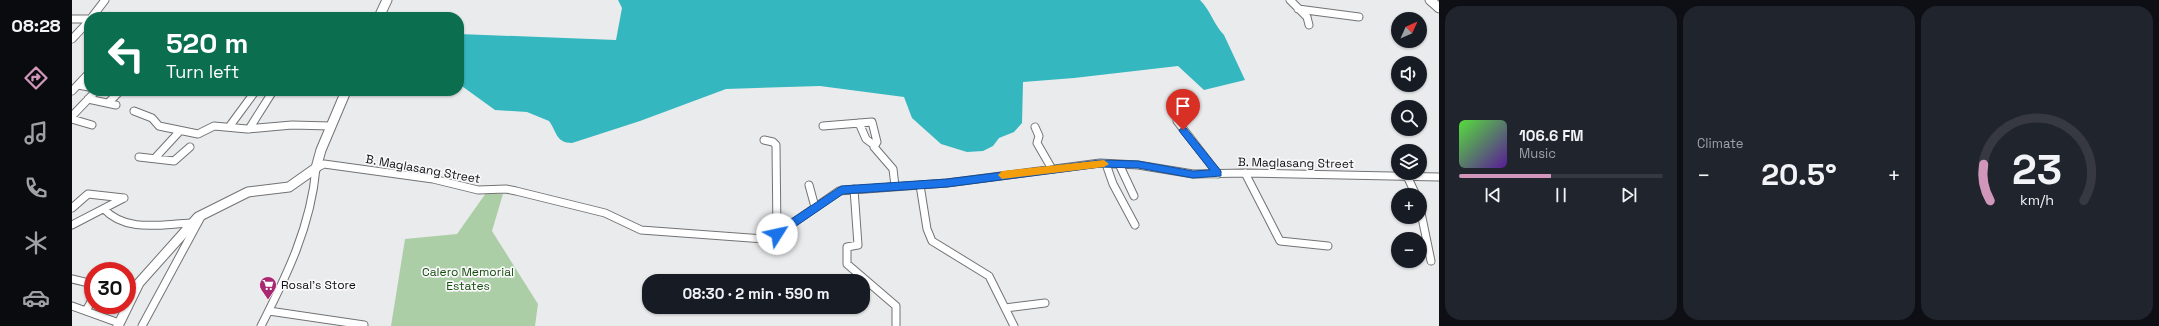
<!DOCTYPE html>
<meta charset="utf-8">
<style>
:root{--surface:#171b24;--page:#20242c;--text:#f1f3f6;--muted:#9ea1a6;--line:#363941;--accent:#d197bb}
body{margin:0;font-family:"Space Grotesk",sans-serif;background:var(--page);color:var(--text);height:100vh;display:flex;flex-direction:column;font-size:15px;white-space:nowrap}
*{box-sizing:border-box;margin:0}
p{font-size:13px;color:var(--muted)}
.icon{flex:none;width:22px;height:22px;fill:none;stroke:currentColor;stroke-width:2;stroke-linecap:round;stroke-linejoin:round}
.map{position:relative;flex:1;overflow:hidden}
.side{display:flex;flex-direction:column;gap:6px;padding:6px;background:#0d0f14;width:720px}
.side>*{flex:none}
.top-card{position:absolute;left:12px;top:12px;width:380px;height:84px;border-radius:16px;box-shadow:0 1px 3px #0004;background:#0b6e4f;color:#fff;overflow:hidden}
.needle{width:26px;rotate:45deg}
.buttons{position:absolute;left:1319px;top:12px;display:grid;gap:8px}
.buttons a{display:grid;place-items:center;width:36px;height:36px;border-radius:50%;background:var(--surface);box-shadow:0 1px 3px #0004;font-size:20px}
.speed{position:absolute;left:12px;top:262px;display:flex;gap:8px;font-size:20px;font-weight:700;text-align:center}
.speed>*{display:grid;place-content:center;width:52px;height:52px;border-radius:50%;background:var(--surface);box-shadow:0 1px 3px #0004;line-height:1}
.speed .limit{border:6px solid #d22;background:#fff;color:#111}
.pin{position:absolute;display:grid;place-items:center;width:34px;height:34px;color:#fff;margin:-41px -17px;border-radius:50% 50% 50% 0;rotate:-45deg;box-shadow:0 0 4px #0007}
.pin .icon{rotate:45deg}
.me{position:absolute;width:44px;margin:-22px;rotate:55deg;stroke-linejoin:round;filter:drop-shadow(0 0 3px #0008)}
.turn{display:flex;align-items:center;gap:14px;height:84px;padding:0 16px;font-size:18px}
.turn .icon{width:52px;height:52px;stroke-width:2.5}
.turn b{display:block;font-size:28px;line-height:34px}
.big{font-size:30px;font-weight:600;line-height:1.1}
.side .card{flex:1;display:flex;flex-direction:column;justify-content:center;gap:6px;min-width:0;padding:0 14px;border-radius:16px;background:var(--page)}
.side .dial{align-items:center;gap:0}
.dial svg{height:104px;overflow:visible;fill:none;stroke:var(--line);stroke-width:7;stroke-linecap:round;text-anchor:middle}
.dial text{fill:var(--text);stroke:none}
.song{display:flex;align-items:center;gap:12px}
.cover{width:48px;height:48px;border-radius:6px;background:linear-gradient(135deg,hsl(110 70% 55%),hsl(270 70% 35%))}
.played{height:4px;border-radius:2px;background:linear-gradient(90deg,var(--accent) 45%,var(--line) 45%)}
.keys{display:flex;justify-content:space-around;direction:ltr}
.heat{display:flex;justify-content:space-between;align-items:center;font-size:22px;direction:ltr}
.side .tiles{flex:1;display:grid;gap:6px;grid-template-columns:repeat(3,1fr)}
.trip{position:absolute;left:570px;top:274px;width:228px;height:40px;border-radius:16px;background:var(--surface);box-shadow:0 1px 3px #0004;font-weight:600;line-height:40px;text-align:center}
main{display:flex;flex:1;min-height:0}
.tabs{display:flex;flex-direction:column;width:72px;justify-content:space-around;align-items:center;background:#090b0e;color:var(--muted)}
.tabs .icon{width:28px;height:28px}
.tabs .active{color:var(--accent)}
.tabs b{font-size:18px;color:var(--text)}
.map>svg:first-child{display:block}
</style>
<main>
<nav class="tabs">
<b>08:28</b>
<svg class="icon active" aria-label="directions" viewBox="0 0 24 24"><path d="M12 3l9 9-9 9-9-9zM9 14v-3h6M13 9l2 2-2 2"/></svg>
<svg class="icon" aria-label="music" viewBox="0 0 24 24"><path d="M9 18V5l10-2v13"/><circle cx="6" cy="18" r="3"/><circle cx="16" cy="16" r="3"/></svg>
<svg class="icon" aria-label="phone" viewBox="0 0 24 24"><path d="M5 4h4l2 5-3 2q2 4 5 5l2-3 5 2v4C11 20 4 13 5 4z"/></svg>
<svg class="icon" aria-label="climate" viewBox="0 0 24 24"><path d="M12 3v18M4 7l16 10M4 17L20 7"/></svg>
<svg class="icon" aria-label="car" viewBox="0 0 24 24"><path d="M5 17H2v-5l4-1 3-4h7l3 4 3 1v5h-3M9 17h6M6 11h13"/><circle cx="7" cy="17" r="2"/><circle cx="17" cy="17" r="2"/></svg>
</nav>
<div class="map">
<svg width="1367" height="326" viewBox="0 0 1367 326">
<rect width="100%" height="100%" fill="#eaebed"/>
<path fill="#accea6" d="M414,193L431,194L420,231L466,304L463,326H319L333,239L385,234Z"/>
<path fill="#35b7bf" d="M546,0H1128C1139,11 1142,25 1152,35L1173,80L1132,90L1106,66L1002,78L951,82L950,123L942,132L927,138L921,146L911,151L895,152L869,144L840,118L832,97L748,86L654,89L568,121L500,143C484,143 485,132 477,121L455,112L423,110L387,84V34L544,40L550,8Z"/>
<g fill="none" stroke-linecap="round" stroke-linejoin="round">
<defs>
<path id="minor" d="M1218,0L1235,17L1237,25
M1226,9L1287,17
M20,17L33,0
M0,19H17
M0,39L17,21
M6,85L17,87
M0,91L17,73
M16,99L44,105
M36,103L48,91
M62,111L80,118L87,126L126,134L142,126L175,129L220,125L258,126
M0,116L24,91
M0,119L20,125
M1105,121L1146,174
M787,123L794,139L802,145
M751,126L800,122L805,142L802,147L821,169L823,186
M157,127L182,93
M963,127L967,136L965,143L980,169
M177,129L201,91
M692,140L701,142L704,145L705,234
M67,157L102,161L118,147
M83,158L107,132
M1034,164L1041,184L1063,225
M1047,164L1062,196
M1173,173L1208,241L1256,246
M1335,176L1344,195
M737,185L743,207
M848,185L855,229L860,241L917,276L942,326
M782,189L786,245L775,247V264L824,306V326
M0,208L16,194L52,198
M1348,208L1359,261
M32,209C54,233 90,224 119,223
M0,225L52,198
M0,279L21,284
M0,306L47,323
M933,308L973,303
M14,311L21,298
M197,311L292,325
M70,326L130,215
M189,326C215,275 239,226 244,168L252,164L361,179L406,190L434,189L444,191L533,213L569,230L693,239L705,234L767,191L875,183L1028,163L1066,165L1121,174L1173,173L1367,177"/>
<path id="tertiary" d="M1358,0L1367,8
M307,17L315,0
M46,326L67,283L126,217L176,192L217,187L244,168L249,150L274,91"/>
</defs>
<use href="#minor" stroke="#727375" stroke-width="9"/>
<use href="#tertiary" stroke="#727375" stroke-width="11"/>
<use href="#minor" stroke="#fff" stroke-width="7"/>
<use href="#tertiary" stroke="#fff" stroke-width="9"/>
</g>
<path fill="#1a73e8" stroke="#114b97" d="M1111,127L1114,128L1149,171V176L1121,178L1066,168L1028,167L875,187L771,194L708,237H701L700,234L701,231L769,186L875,179L1028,160L1066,161L1121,171L1138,170L1108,132L1107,130Z"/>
<path fill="#f59e0b" d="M1032,160L1037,164L1032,167L930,179L926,175L930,171Z"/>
<defs>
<symbol id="supermarket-pin" viewBox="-11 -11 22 30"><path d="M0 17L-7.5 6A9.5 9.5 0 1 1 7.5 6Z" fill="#aa2772" stroke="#f8f8fa"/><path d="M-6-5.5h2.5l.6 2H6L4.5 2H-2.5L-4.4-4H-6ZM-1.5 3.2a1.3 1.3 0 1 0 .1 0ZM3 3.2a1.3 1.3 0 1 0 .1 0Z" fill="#fff"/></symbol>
</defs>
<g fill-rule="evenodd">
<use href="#supermarket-pin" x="186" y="275" width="20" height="27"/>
</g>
<g text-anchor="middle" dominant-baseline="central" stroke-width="3.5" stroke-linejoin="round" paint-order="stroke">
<g font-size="12" fill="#0f0f10" stroke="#f8f8fa">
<text transform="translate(1224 163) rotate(1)">B. Maglasang Street</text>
<text transform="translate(351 169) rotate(10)">B. Maglasang Street</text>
</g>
<g font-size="12" fill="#174f0d" stroke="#f8f8fa">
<text x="396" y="272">Calero Memorial<tspan x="396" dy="14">Estates</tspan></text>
</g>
<g font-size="12" fill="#0f0f10" stroke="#f8f8fa" text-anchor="start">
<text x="209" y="285">Rosal's Store</text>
</g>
</g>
</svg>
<div class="buttons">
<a><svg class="needle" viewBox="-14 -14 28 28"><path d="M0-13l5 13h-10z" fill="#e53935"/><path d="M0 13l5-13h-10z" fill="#9ea1a6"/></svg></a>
<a><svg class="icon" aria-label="sound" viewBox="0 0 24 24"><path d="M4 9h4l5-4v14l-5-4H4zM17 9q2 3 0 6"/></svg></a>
<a><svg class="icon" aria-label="search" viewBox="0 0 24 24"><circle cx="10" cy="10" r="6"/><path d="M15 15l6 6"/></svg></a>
<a><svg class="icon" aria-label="layers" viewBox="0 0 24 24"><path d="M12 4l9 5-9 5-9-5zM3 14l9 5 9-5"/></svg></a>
<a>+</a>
<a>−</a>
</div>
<div class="speed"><div class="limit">30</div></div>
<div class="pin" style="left:1111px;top:130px;background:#d93025"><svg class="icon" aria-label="arrive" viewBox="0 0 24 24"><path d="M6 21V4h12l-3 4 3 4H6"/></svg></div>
<svg class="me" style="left:705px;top:234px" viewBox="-20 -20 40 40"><circle r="19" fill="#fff"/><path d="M0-13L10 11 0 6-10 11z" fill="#1a73e8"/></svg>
<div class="trip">08:30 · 2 min · 590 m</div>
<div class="top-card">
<div class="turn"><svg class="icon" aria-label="left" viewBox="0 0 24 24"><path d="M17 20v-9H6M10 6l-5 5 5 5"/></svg><div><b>520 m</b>Turn left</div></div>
</div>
</div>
<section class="side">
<div class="tiles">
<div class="card">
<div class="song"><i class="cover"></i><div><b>106.6 FM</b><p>Music</p></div></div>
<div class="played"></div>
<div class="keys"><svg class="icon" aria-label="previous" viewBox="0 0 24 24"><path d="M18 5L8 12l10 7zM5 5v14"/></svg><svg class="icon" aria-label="pause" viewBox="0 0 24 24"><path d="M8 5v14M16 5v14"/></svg><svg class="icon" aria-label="next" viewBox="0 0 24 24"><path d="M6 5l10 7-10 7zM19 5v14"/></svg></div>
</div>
<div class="card"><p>Climate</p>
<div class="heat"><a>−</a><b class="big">20.5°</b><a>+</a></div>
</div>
<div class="card dial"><svg viewBox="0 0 100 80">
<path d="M14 69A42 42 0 1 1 86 69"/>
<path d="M14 69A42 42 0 0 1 9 41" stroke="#d197bb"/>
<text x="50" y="56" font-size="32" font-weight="700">23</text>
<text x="50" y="72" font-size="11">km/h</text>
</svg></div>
</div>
</section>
</main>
